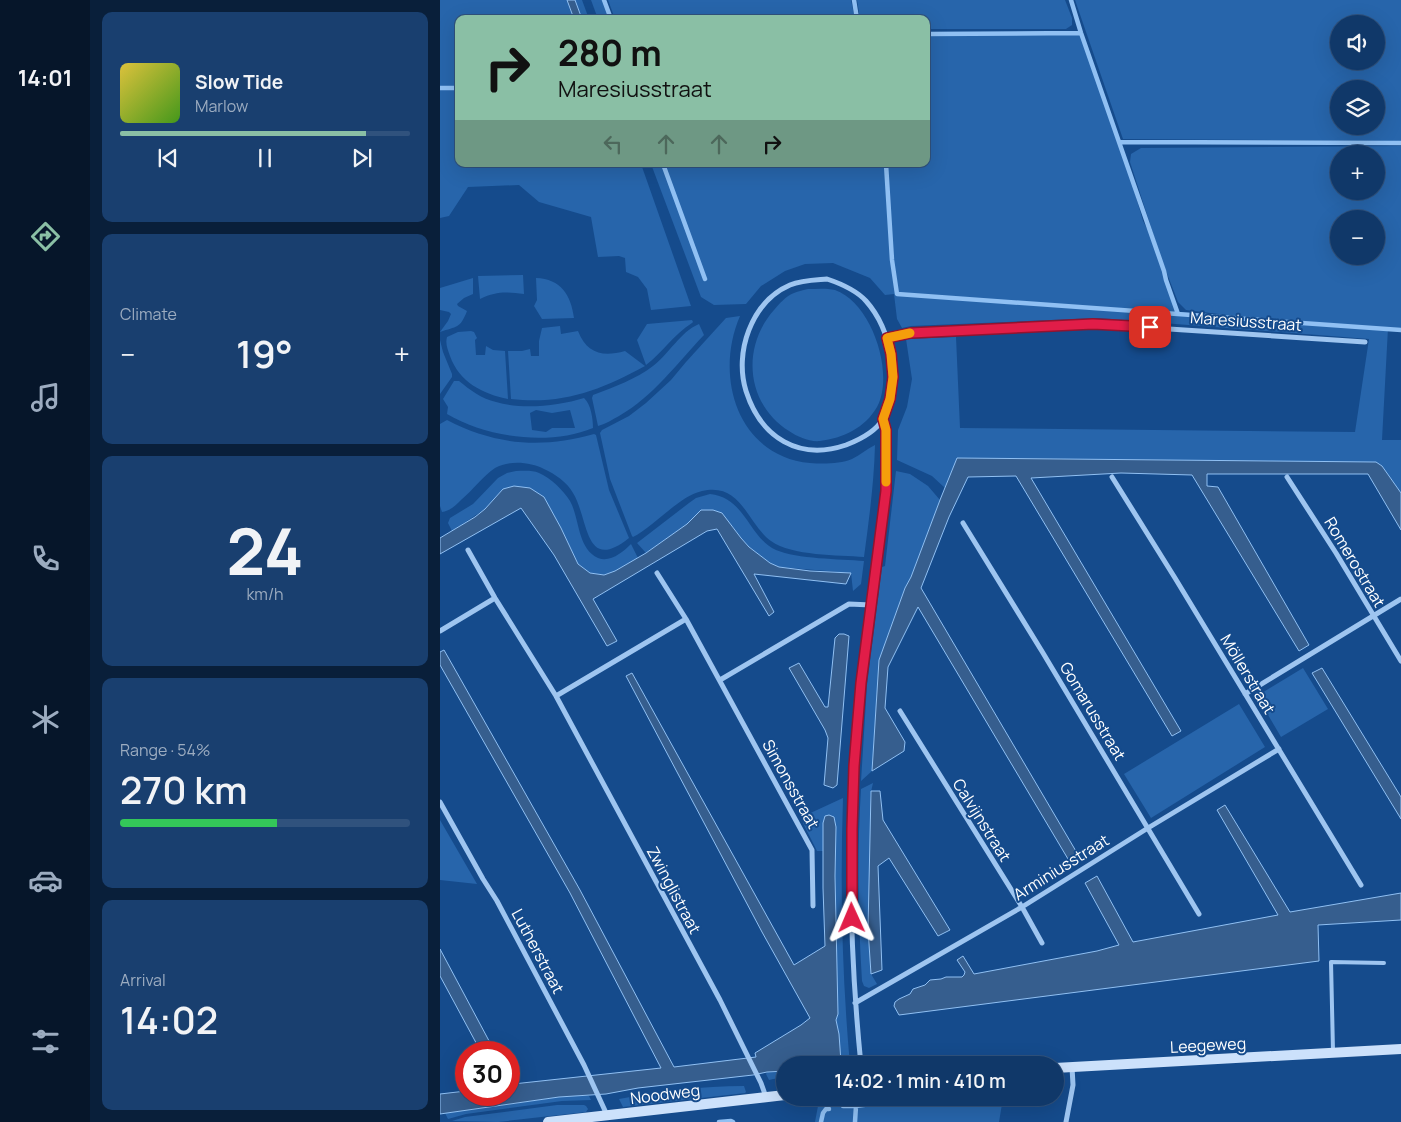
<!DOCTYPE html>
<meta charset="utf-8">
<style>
:root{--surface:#103869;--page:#193f6f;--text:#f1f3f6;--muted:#9cacc0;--line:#30527d;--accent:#8abfa5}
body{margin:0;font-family:Manrope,sans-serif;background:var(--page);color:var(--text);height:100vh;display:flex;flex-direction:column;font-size:19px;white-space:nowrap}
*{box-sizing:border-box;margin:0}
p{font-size:16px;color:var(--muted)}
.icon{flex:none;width:28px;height:28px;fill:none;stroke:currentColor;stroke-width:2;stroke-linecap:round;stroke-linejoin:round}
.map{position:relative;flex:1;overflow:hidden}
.side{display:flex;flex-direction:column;gap:12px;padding:12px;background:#091f3a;width:350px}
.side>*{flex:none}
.top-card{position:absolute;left:15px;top:15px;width:475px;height:152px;border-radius:10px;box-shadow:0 5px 20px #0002,0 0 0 1px var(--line);background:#8abfa5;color:#111;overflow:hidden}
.buttons{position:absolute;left:890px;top:15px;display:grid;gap:10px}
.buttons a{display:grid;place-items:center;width:55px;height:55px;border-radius:50%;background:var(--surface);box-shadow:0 5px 20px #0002,0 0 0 1px var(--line);font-size:25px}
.speed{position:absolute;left:15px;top:1041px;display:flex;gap:10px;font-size:25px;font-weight:700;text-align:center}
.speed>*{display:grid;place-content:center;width:65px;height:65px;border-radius:50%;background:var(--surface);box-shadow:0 5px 20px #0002,0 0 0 1px var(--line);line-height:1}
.speed .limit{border:8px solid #d22;background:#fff;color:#111}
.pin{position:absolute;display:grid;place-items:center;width:42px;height:42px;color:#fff;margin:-21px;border-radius:10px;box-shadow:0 2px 8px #0006}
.me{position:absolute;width:55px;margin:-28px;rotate:359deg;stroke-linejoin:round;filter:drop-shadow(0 0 4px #0008)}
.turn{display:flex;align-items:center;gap:18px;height:105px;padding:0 20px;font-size:22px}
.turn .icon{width:65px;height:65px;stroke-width:2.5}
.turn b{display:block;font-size:35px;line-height:42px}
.lanes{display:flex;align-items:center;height:48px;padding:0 20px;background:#0003;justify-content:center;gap:25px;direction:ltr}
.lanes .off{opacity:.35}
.big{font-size:38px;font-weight:600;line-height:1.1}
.side .tile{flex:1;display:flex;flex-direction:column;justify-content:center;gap:8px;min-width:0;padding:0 18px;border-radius:10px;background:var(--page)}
.side .dial{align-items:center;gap:0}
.dial b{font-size:65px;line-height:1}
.song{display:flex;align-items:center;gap:15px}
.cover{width:60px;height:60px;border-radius:8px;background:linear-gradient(135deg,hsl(50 70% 55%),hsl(100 70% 35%))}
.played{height:5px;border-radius:2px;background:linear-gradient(90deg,var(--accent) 85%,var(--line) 85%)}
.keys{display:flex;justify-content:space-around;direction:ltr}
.heat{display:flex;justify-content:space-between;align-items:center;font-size:28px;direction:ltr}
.charge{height:8px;border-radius:4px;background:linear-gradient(90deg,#34c759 54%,var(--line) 0)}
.trip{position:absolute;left:336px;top:1056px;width:288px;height:50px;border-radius:25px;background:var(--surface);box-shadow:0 5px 20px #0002,0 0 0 1px var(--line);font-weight:600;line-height:50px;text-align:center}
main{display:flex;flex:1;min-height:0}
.tabs{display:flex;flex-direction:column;width:90px;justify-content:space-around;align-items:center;background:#06162a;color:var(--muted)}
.tabs .icon{width:35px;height:35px}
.tabs .on{color:var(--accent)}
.tabs b{font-size:22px;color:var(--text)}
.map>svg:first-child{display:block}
</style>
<main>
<nav class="tabs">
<b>14:01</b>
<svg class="icon on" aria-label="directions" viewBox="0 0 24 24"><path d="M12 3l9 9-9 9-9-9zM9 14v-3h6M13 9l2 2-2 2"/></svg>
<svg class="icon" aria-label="music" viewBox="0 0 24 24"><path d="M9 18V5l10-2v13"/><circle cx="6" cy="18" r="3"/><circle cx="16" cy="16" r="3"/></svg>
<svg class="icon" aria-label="phone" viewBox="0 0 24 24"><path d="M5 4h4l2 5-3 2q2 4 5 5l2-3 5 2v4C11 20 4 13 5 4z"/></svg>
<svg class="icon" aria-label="climate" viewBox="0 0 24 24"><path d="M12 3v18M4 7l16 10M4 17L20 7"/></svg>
<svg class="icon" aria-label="car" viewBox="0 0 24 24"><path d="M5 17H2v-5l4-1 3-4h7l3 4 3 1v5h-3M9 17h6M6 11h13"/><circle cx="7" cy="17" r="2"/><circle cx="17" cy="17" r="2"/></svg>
<svg class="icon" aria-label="filters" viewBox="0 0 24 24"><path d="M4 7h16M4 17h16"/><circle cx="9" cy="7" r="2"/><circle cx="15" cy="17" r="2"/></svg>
</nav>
<section class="side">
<div class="tile">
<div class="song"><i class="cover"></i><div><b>Slow Tide</b><p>Marlow</p></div></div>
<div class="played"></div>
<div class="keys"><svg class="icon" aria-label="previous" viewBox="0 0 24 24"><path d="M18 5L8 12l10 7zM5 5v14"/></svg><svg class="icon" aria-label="pause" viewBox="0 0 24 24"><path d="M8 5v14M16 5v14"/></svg><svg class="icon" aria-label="next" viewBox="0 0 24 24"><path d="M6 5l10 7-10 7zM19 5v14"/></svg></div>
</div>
<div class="tile"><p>Climate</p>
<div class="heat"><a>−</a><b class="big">19°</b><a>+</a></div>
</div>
<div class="tile dial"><b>24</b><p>km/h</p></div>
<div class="tile"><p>Range · 54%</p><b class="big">270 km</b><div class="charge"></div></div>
<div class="tile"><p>Arrival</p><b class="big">14:02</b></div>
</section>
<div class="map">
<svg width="961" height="1122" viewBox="0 0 961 1122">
<rect width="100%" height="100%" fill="#154b8c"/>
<path fill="#2765ab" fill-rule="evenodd" d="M0,0H142L149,19H19V164H201L251,306L211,310L207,289L198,277L186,272L185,258L179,256L158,257L151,217L99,202L79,185L28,187L9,216L0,218Z
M151,0H165L172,19H158Z
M168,0H411L415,19H175Z
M417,0H625L632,18V25L626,29H486V19H420Z
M635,0H961V141L683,139ZM899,24H936V61H899ZM899,89H936V126H899Z
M486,32L641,33L680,142L703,221L716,245L724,271L726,280L738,312L795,316L746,310L738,302L721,258L690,162L691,154L701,148L961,146V328H948L942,440H961V493L942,466L936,462L517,458L505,488L492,476L457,460L458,430L467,407L472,379L466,339L516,337L520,428L915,432L929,339L658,318L471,326L462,328L457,319L454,294L445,295L430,278L393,263L365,264L345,271L321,286L306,304L274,305L261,297L211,164H486ZM899,154H936V191H899ZM899,219H936V256H899Z
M83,275L84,294C66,292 57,291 40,299L38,276Z
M33,278V294L24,298L17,304L18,306L27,311C20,329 17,326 0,332L8,321L11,314L9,312L0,310V288Z
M96,278C121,279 131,295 134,318L102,319L94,306L97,300Z
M368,289C377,289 386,288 395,290C432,303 455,374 437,407C425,428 403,438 380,441C369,442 358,437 349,431C306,404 301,347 334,310C339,304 346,296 354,293C358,291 364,290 368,289Z
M300,316C274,376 297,456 370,463C383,464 400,464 412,459C420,455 427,449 435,445C434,483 429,520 424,557C398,555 352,556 331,541C307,524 302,482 262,491C239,496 215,526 193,537L192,536L170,479L160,433L162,430L189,416L206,403L231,380L246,362L286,318Z
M252,320L253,322L252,323C234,334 223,352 206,365L197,340L207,324Z
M259,324L264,335C237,363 214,396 179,416C173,419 166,424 158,426L152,398L153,395C174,387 196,379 213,366C230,353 240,332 259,324Z
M120,326L121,334L138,331C147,354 163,357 185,351L205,366C161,390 123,405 71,399L68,351H82L90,349L91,356H99V341L102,328Z
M31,331L34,332L37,338L35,340L36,355H45L46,346L53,350L65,351L68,399C43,394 19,382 10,356C8,350 5,344 7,337L18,332Z
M0,340L3,352L12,374V377L0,394Z
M14,381H19C30,390 42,399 56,402C82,410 118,406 144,398C151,404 153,419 153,428C110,446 47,438 7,414L8,407L3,399ZM96,410L112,413L130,410L135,428H112L106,432L92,430L90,413Z
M7,420C55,445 102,449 154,434L156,435L169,490L189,538C144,574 149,519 133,493C127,482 115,474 104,469C90,462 70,460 55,468C43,476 33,490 21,500C16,505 10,511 2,512L0,506V424Z
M76,471C84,471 92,470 99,473C111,478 123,490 130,501C140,519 137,548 158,558C170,563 183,552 191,544L198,558L175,571L164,575L150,573L138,564L121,528L63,489L45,509L12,531L8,523L10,518L33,504L58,478L67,473Z
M456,471L470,474L488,486L500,500L471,577L465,588L439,660L432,771L421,781L427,685L442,567L445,566Z
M270,494C306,498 308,537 336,550C357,559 400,559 424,561L421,584L413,591L411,573L339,567L330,563L309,547L301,538L293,527L261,511L247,524L206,553L197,543L249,503L256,498Z
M863,668L888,709L841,737L817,696Z
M799,704L825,747L711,818L684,774Z
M433,783L430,796L431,974L437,984L429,988L424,986L422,981C418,917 417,853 421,789Z
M403,798C400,888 402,976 410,1065H399L401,1062L396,1020L398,1014L395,876L396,827L383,823V851H377L363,823L364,816Z
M0,820L37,884L0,880Z
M345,1071V1078C339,1079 335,1078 329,1080L326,1074L327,1072Z
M304,1086L306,1092L305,1093L183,1107L179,1099C220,1091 263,1086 304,1086Z
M132,1095L149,1096L151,1100L122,1101L26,1114L8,1119L5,1113L26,1109L79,1103Z
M457,1098H563L559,1122H375L378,1106Z
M117,1105H144L146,1106L148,1109L146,1112L58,1122L12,1121L25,1117Z"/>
<path fill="#365e8e" stroke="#90c0f3" d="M127,0H135L142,19H134Z
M517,458L936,462L942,466L961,493V530L928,474H767V486L778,487L869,645L859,651L752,475L681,473L591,478L741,731L732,736L576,476L528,477L509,517L481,588L640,858L631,864L478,607L448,667L445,708L465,742L464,751L432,771L439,660L465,588L471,577L500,500Z
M74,486L90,488L104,497L121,528L138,564L150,573L164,575L175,571L206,553L247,524L261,510H273L282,513L301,538L309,547L330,563L339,567L370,571L411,573L406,584L314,574L334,612L329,616L277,529L267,531L153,599L177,641L167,646L114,555L81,508L0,554V538L35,517L45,509L63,489Z
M399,634H404L409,636L397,785L393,788L384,785L388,738L385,730L349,668L359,663L385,707H388L395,638Z
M4,650L140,890L234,1067L316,1057L315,1053L361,1025L370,1018L322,932L186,676L192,673L354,965L385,946L383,888V823L385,816L389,815L394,817L396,827L395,876L398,1014L396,1020L399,1034L401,1062L399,1065H345V1071L327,1072L313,1075L198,1088L166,1094L119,1097L0,1114V1094L26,1091V1095H69V1077L73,1084L221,1068L130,893L0,665V652Z
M882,668L961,797V819L872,673Z
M431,791H440L443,820L510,930L498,936L449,858L438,866L442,970L431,974L428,929Z
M785,805L850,912L961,893V920L878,925L879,961L459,1015L454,1006L455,1002L459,999L470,994L473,989L485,985L490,980L501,979L506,977H522L524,975L525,972L517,960L523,956L534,974L657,951L679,945L645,883L657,876L693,942L838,915L777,810Z
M0,949L55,1052H41L0,976Z"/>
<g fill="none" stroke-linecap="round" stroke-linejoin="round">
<path stroke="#90c0f3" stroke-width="4.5" d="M164,0L171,19
M414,0L417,19
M631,0L641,33L724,271L726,280L738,314
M486,34L641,33
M0,88H19
M680,142L961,143
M223,164L265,279
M446,164L452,260L457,294L961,330
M403,1106H416L475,1098
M279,1122L291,1121L293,1122
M381,1122L383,1113L386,1109H389
M415,1122L416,1106"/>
<path stroke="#9ec5f0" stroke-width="4" d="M893,1051L891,962L944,963"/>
<path stroke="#9ec5f0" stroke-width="5" d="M387,279C402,284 416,290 426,301C451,329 463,386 443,419C436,431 419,440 406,445C359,461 321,438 306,391C294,353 311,302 350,285C362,280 375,280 387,279Z
M447,338L471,333L653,324L925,342
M672,477L735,578L921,885
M847,477L896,553L961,661
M523,523L603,653L759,914
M28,550L55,598L116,696L280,1000L321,1083L326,1097
M217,573L246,619L372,850L373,906
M0,631L55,598
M280,680L409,604L431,605
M805,694L961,599
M116,696L246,619
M460,711L582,907L602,943
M0,802L43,879L57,901L144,1065L167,1115
M415,1003L582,907L708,828L839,749
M421,1065C410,955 407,843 417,732C422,675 429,619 436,562C441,526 447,490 447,453C446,441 446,431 443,419
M626,1122L633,1085L632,1067"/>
<path stroke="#cce1fb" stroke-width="10" d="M615,1068L961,1049
M108,1122L345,1095"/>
</g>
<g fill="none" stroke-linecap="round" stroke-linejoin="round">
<defs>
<path id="route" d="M412,918V829L414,766L421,683L446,491V430L443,419L450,399L453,377L451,354L447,338L471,333L653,324L710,327"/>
</defs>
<use href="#route" stroke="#92132f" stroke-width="12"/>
<use href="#route" stroke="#e11d48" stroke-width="9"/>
<path stroke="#f59e0b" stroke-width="9" d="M446,482V430L443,419L450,399L453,377L451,354L447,338L470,333"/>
</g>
<g text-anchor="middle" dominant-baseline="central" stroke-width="4" stroke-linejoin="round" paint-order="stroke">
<g font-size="16" fill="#fff" stroke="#154b8c">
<text transform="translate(806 321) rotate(4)">Maresiusstraat</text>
<text transform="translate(915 562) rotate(59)">Romerostraat</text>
<text transform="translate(808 674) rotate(59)">Möllerstraat</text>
<text transform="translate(653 711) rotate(59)">Gomarusstraat</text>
<text transform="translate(351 784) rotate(61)">Simonsstraat</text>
<text transform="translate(542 820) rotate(58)">Calvijnstraat</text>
<text transform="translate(621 867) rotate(-32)">Arminiusstraat</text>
<text transform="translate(234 890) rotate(62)">Zwinglistraat</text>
<text transform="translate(98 951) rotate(62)">Lutherstraat</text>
<text transform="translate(768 1045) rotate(-3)">Leegeweg</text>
<text transform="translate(225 1094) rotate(-7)">Noodweg</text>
</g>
</g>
</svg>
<div class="buttons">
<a><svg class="icon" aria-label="sound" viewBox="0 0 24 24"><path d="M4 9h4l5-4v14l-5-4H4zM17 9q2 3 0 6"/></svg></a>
<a><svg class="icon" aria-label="layers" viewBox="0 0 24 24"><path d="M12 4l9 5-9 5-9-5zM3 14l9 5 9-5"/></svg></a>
<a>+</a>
<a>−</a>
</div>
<div class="speed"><div class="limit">30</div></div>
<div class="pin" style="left:710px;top:327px;background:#d93025"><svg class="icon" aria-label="arrive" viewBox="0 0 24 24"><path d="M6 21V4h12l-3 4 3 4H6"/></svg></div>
<svg class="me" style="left:412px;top:918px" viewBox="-20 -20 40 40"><path d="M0-17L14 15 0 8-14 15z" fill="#e11d48" stroke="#fff" stroke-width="4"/></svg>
<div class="trip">14:02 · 1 min · 410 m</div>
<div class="top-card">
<div class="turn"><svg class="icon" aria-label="right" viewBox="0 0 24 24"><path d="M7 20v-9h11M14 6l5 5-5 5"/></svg><div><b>280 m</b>Maresiusstraat</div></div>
<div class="lanes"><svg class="icon off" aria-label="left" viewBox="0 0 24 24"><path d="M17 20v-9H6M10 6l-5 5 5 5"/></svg><svg class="icon off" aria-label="ahead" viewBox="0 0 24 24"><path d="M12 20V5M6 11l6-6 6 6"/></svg><svg class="icon off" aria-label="ahead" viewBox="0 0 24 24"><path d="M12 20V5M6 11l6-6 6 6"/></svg><svg class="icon" aria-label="right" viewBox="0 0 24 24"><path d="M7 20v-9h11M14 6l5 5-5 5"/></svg></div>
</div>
</div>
</main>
